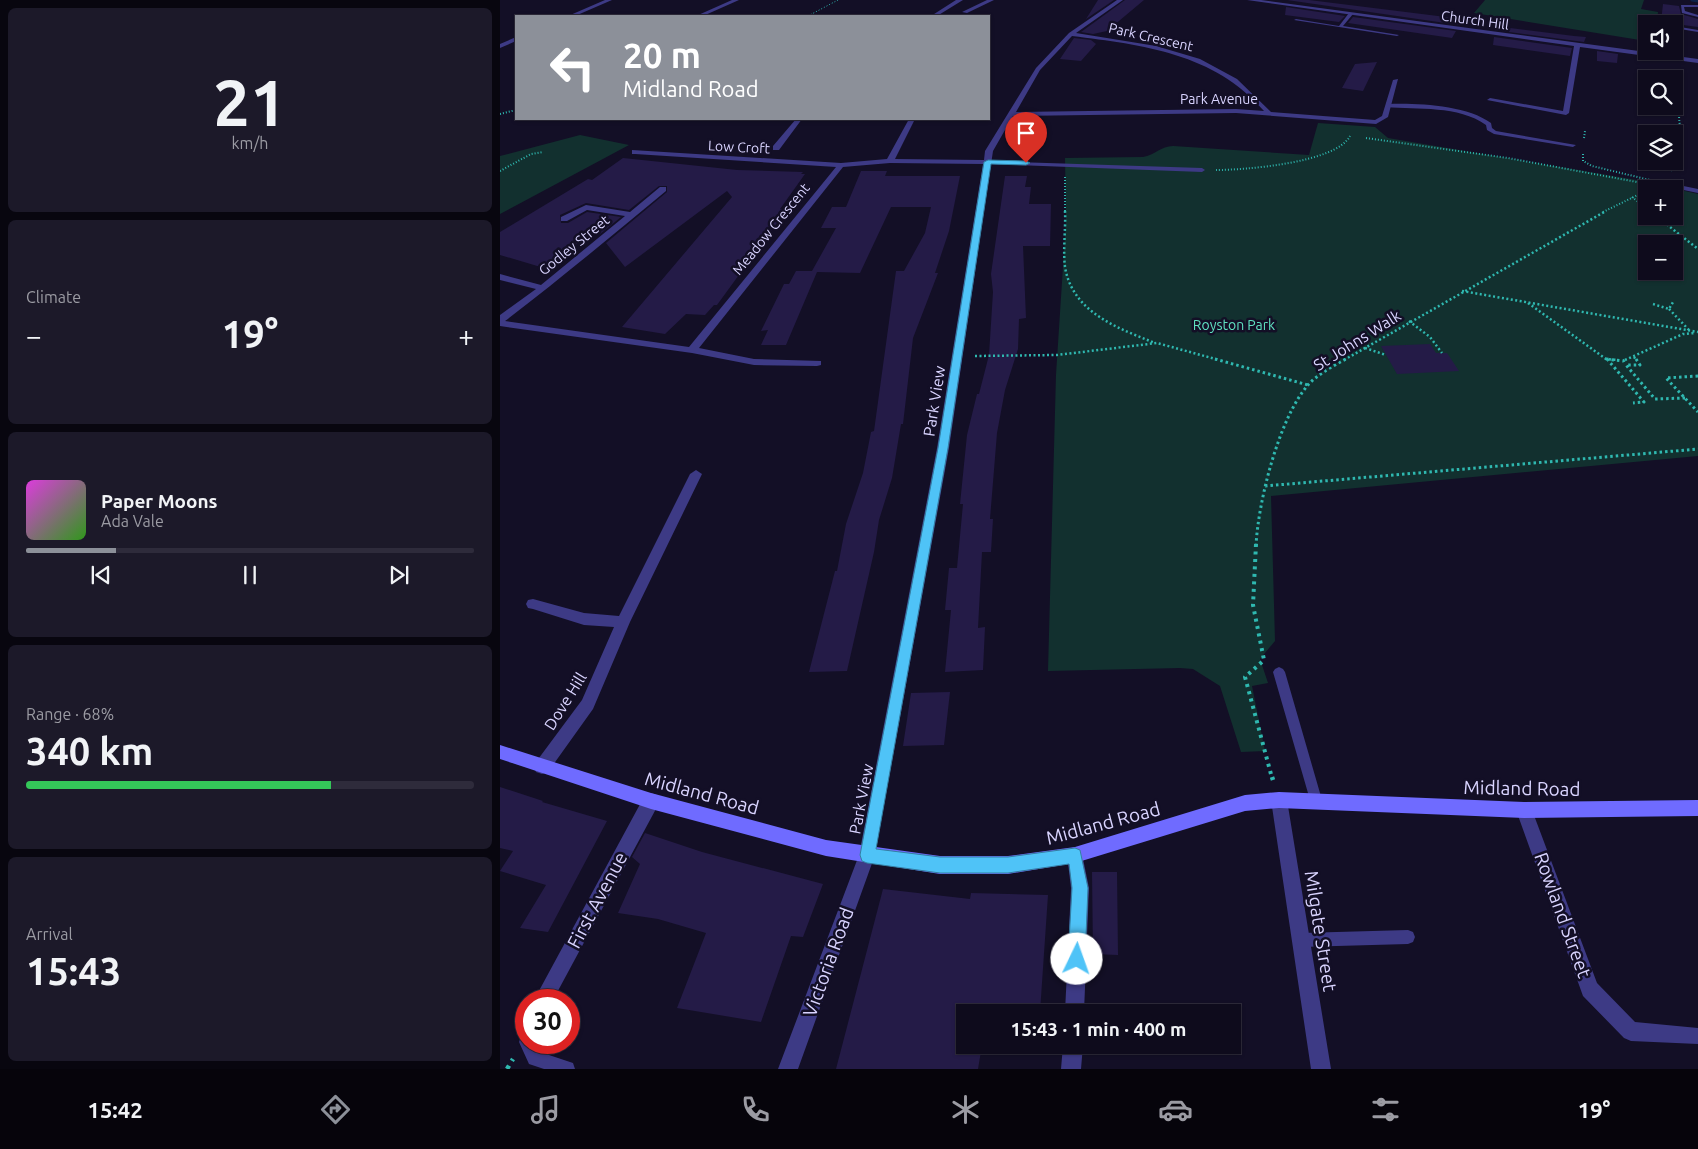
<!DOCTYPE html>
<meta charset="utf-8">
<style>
:root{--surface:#0e0b1c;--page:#1c1929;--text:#f1f3f6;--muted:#9b9ba3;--line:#2e2b3b;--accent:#8c9099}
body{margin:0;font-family:Ubuntu,sans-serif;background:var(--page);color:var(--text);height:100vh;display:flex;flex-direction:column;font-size:19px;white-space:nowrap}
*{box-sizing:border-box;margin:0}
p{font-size:16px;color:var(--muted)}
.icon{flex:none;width:28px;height:28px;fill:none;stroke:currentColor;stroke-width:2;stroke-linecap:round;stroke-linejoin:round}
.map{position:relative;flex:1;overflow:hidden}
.sheet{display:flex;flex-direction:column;gap:8px;padding:8px;background:#08060f;width:500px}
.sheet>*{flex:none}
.hud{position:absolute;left:15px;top:15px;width:475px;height:105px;border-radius:0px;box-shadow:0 1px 4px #0004,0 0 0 1px var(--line);background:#8c9099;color:#fff;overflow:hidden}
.controls{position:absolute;left:1138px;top:15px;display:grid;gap:10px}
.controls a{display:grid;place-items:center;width:45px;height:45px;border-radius:0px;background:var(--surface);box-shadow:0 1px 4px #0004,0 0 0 1px var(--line);font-size:25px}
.speed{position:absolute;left:15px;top:989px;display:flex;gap:10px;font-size:25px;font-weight:700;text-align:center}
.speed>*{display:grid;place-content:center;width:65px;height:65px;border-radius:50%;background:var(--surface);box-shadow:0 1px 4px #0004,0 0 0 1px var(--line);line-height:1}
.speed .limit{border:8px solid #d22;background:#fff;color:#111}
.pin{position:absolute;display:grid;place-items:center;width:42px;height:42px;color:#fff;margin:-51px -21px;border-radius:50% 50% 50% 0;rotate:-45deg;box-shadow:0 0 5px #0007}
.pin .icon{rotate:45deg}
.me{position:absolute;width:55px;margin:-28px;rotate:3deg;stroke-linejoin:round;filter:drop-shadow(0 0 4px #0008)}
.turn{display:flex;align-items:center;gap:18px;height:105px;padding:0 25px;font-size:22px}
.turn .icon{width:65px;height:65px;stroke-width:2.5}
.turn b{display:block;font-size:35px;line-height:42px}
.big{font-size:38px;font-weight:700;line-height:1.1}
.sheet .tile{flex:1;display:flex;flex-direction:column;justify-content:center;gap:8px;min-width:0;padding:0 18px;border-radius:8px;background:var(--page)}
.sheet .dial{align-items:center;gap:0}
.dial b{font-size:65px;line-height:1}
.song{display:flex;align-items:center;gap:15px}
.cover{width:60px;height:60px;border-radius:8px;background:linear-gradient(135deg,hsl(300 70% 55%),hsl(110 70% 35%))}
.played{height:5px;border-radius:2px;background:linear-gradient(90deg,var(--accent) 20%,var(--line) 20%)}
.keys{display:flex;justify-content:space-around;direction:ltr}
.heat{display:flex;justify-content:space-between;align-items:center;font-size:28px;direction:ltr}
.charge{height:8px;border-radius:4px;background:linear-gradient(90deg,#34c759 68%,var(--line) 0)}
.trip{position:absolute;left:456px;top:1004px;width:285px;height:50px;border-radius:0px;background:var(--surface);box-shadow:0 1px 4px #0004,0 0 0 1px var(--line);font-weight:700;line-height:50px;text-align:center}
.dock{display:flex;height:80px;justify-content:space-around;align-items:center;background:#06040b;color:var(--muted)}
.dock .icon{width:35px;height:35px}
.dock .active{color:var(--accent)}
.dock b{font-size:22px;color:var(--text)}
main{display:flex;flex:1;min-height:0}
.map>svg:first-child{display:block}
</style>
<main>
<section class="sheet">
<div class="tile dial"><b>21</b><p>km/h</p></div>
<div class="tile"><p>Climate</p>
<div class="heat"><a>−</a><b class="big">19°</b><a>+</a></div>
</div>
<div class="tile">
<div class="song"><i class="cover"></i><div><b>Paper Moons</b><p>Ada Vale</p></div></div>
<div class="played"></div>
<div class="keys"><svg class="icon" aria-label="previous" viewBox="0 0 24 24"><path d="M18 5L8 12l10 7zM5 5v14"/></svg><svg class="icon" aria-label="pause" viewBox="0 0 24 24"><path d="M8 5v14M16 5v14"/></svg><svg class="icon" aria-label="next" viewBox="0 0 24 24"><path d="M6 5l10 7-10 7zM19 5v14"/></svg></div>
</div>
<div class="tile"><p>Range · 68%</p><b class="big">340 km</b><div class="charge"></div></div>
<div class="tile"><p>Arrival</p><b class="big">15:43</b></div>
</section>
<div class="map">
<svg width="1198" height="1069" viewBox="0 0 1198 1069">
<rect width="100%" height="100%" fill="#130f26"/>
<path fill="#12302f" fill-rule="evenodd" d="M985,0H1144L1141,9L1158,12L1157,24H1146V41L974,13Z
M818,123L875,127L888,138L1137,180L1198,194V456L771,496L775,641L760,659L768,683L752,686L765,751L741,752L720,686L693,669L680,668L548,671L556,375L566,220L565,158L643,157C655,155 661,146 673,146L809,155ZM1146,189H1174V216H1146ZM1146,244H1174V271H1146Z
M80,135L129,145L0,214V156Z"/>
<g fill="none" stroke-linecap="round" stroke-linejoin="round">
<path stroke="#0c2248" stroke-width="3" d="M1192,0L1198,1"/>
</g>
<path fill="#241b47" d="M598,0H614L586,19Z
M625,0H644L607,31L593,34L581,32Z
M787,0H809L962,19L959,25Z
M1163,4L1179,6L1181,14L1198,19V27L1161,22Z
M786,7L845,16L839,22L785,15Z
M853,17L956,31L952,38L848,23Z
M994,26L1074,36L1086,37L1084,42L994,30Z
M994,37L1072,48L1070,56L993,45Z
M574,38L591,40L596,44L581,61L560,59Z
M1097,51L1118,54L1117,63L1097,61Z
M877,62L863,91L842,88L855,64Z
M123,158L237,170L303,172L301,174H305L280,209L284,210L279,216H282L217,305H214L205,315L186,314L165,334L122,327L232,197L227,191L125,267L106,243L167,192V186H159L129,210L86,203L60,215L61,223H68L87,212L121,217L100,234L96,230L44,268L0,255V232L88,179L92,180Z
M361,171H387L385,176H460L449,231L435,273H438L413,338L403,424H401L392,478L379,520L374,552L347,671L309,672L335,571H337L346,524L363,473L371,432L374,431L396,271H404L425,233L431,207H391L360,273L317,272L286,345H261L268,330L261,331L284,284H289L296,271H312L336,228H321L332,207H346Z
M505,176H527L525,187H531L529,204H551L550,246H523L526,318L519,319L518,349L505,390L497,433L490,519H493L491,552H482L478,628L485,627L483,670L445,672L451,610H445L449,568H457L463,504H460L467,435L477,394H479L489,355L493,292L491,274Z
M930,344L936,353H947L959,371L897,374L881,346Z
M450,692L444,745L403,746L411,693Z
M0,787L43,801L42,802L107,821L48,932L20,928L46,885L0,871L13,851L0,848Z
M145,833L202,852L323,884L303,937L291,936L261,1022L177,1008L206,933L158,919L118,913L140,864L132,857Z
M592,872H617L618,955L593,954Z
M383,889L470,899L471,893L548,895L540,1012H465V1045H538L537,1049L482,1045L478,1069H336Z"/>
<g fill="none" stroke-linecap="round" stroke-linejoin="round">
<path stroke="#2fb8b0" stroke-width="1" stroke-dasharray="1 2" stroke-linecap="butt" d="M308,16L338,0
M1174,84L1177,95"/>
<path stroke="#2fb8b0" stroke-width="2" stroke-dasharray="1 2" stroke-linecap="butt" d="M0,114L16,110
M866,138L1008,158L1153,185
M1084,138L1085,131
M1083,154V161L1092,166L1154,181
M716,170C744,170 836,163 850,136
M0,171L31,154L43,152
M1171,171L1180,128L1177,93
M565,177V212
M1132,197L1146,208
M1103,212L1146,191"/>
<path stroke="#2fb8b0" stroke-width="2.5" stroke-dasharray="2 2.5" stroke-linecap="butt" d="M565,211C566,229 562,256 566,272C576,314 620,329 655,343
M1156,216L1198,249
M962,291L1198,332
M1028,303L1106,359L1117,360
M1153,304L1169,309L1173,302
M1169,309L1189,330
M909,321L930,337L942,353
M865,348L886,355
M475,356L557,355L657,343L719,360
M1134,357L1136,360
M844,360L1106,211
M1125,360L1183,334L1195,333"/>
<path stroke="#2fb8b0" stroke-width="3" stroke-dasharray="2.5 3" stroke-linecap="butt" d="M715,359L808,385
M1106,359L1123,361L1127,359
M1107,359L1144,402L1133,403
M1136,359L1140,365H1126L1155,399L1185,398
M1198,376L1166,378L1198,412
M765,486L1198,449
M756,546C758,502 779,418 808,385C818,374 833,366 846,359"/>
<path stroke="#2fb8b0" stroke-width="4" stroke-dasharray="3 4.5" stroke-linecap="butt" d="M756,544L753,605L764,660L745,677L772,778"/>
<path stroke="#2fb8b0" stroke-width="4.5" stroke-dasharray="4 5.5" stroke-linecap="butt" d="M772,777L773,780
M7,1069L13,1059"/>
<path fill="#3d3a85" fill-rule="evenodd" d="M1181,5H1198V7H1184L1185,11L1198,15V17L1182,13Z
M849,13L853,14L843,26L899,35L897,36L794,20L796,19L839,26Z
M1174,26L1198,30V32L1174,28Z
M888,104C918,103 966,105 991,123L992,128L996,131L1076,145L1073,147L994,134L987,130L986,125C958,105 918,110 886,107V105Z
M486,161L702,168L705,170L702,172L488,164L486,163Z
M779,667L783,669L785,672L822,800L821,804L816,806L811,804L810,800L773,672L775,669Z
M908,930L913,932L915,937L913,942L908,944L801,947L796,945L794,940L796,935L801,933Z
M26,1035V1042H36L40,1052L73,1063L75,1069H44L29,1064L19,1042L21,1036Z"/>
<path fill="#3d3a85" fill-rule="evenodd" d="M105,0H112L75,16H68Z
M232,0H239L203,16H196Z
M456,0H463L437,16H431Z
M487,0H494L467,13L462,12Z
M617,0H623L576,33L656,46L700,59L737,79L771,112L875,120L882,116L893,80L898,79L888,117L876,124L736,113L513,116L493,151L449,448L375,855L298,1069H278L359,855L437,448L483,164L390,163L343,167L199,348L254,359L321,361V365L317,366L254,365L192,353L0,326V315L36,289L0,280V274L41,285L125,216L87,210L67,221H61V217L86,205L130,212L160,187H166V191C113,235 60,279 5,321L189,347L336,167L135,154H132V150L341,163L387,159L409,119H415L395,159L484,160L485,151L536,68L569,33ZM572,36C643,45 714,53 764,111L736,109L516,112L540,70Z
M747,0H761L1198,59V63L1080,47L1069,113L1066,115L987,100L990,98L1063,111L1074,46Z
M16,37V41L0,48V44Z
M296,119H302L279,150H273V146Z
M1164,182L1198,189V193L1164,186Z
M196,470L202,474L130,622L93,709L48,772L42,774L36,772L34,767L36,762L82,700L114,627L84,625L33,609L28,608L26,604L28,600L33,599L84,613L119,616L190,474Z
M779,792L785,795L787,800L831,1069H811L771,800L773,795Z
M151,793L157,795L159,801L157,807L53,1000H34L145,795Z
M1024,802L1030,804L1032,810L1097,983L1135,1022L1198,1028V1044L1131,1041L1124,1038L1083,996L1016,810L1018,804Z
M575,847L581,849L589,888L584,1012H565L571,888L567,855L569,849Z
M563,1045H583L581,1069H561Z"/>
<path fill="#6f6bff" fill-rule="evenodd" d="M0,745L151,793L326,840L440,856H508L575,847L745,795L779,792L1024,802L1198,800V816L1024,818L779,808L745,811L575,863L508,874H440L326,856L151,809L0,759Z"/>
</g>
<path fill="#4fc3f7" stroke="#337fa1" d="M488,160L526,161L530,163L526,165L491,164L448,448L376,849L440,857H508L575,848L580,850L588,888L585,959L583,965L577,967L571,965L568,959L572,888L569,864L508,873H440L367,863L362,861L360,855L438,448L484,162Z"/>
<g text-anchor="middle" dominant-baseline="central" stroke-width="5" stroke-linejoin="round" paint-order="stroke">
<g font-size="14" fill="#d9d4ff" stroke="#130f26">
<text transform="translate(975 20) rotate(8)">Church Hill</text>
<text transform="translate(651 37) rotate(13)">Park Crescent</text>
<text x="719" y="99">Park Avenue</text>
<text transform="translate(239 147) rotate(3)">Low Croft</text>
<text transform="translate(271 229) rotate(-51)">Meadow Crescent</text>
<text transform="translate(74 245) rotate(-39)">Godley Street</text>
</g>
<g font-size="14" fill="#5fe0c0" stroke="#130f26">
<text x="734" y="325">Royston Park</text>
</g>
<g font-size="16" fill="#d9d4ff" stroke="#130f26">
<text transform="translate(857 340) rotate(-32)">St Johns Walk</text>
<text transform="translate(434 401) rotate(-81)">Park View</text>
<text transform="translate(65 701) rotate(-58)">Dove Hill</text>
<text transform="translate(361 799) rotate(-79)">Park View</text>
</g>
<g font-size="19" fill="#d9d4ff" stroke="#130f26">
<text transform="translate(1022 788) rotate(1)">Midland Road</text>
<text transform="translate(202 793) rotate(15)">Midland Road</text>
<text transform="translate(603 823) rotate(-15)">Midland Road</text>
<text transform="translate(97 900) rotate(-62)">First Avenue</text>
<text transform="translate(1063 915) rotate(70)">Rowland Street</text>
<text transform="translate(821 931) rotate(81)">Milgate Street</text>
<text transform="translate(328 962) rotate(-70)">Victoria Road</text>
</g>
</g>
</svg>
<div class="controls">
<a><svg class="icon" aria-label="sound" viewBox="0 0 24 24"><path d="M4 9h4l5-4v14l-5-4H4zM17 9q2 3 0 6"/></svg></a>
<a><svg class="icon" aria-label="search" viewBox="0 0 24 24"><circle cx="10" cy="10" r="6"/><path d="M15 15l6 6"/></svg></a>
<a><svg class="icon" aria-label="layers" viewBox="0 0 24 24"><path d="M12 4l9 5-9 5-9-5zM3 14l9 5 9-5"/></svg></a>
<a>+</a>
<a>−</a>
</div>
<div class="speed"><div class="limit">30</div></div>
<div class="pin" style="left:526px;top:163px;background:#d93025"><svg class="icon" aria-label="arrive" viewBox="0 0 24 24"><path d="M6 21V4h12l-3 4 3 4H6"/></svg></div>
<svg class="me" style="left:577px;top:959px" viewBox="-20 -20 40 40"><circle r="19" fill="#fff"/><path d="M0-13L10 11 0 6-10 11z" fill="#4fc3f7"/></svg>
<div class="trip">15:43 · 1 min · 400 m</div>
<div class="hud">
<div class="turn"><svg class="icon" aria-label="left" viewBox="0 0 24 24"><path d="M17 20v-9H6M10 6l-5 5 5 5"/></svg><div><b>20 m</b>Midland Road</div></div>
</div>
</div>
</main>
<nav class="dock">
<b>15:42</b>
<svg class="icon active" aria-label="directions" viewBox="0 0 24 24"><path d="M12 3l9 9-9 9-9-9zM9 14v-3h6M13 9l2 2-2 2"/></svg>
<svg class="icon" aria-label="music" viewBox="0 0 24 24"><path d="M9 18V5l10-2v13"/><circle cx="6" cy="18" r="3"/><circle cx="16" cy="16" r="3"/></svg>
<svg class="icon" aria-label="phone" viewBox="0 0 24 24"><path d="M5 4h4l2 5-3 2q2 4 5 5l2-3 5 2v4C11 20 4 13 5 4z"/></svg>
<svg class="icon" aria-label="climate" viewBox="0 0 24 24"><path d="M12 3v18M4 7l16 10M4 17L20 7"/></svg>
<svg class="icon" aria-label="car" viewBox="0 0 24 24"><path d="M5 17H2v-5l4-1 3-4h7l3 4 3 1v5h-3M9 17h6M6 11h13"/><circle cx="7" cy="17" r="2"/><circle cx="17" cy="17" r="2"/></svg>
<svg class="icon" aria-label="filters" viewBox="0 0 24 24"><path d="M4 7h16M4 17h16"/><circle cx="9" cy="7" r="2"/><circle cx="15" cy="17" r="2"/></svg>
<b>19°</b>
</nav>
